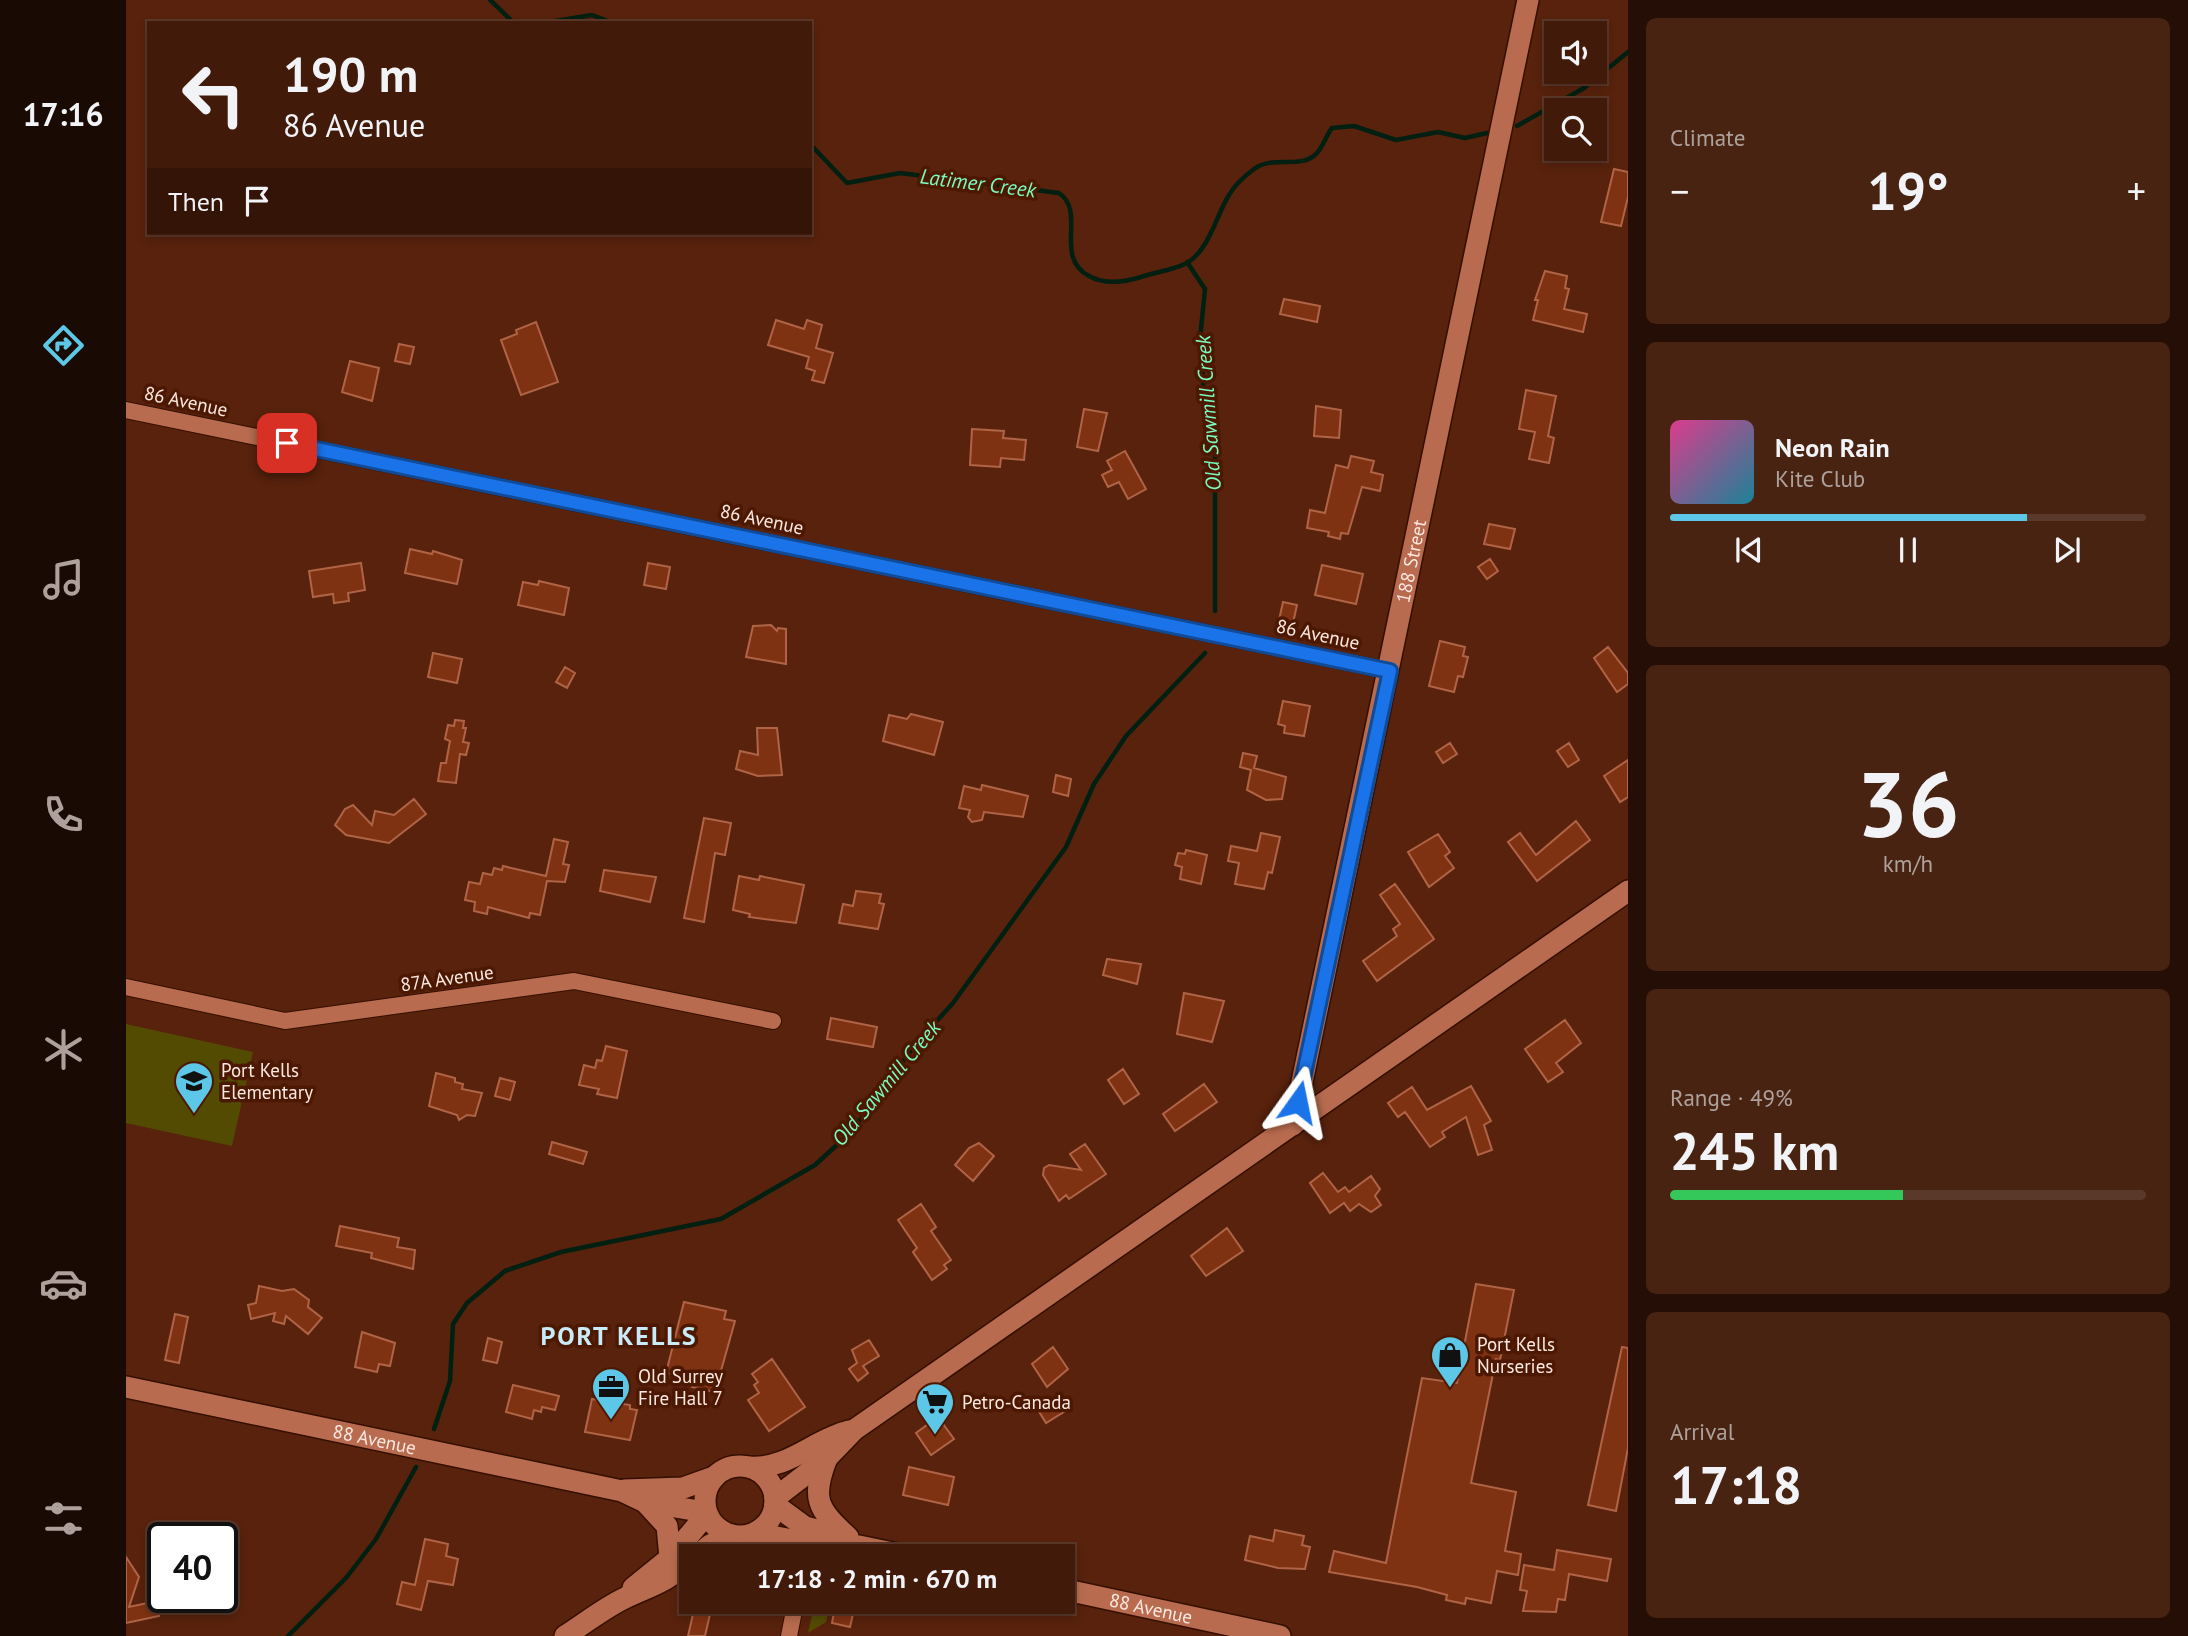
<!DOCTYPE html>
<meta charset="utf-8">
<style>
:root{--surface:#421a09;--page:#492312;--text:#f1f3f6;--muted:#aea19c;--line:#5a382a;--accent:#5dc7e8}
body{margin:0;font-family:"PT Sans",sans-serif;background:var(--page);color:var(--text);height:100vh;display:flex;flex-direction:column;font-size:26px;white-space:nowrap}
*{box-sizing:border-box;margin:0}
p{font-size:23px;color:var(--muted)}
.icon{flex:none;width:38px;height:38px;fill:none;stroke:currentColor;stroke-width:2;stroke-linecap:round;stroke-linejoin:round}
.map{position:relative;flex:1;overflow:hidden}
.panel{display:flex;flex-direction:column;gap:18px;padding:18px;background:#240e05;width:560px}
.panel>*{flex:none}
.hud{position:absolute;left:21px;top:21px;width:665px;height:214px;border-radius:0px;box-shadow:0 4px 10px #0003,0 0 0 2px var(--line);background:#421a09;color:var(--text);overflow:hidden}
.buttons{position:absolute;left:1418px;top:21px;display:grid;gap:14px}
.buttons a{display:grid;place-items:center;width:63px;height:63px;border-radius:0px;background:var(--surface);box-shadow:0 4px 10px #0003,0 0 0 2px var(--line);font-size:35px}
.speed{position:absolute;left:21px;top:1522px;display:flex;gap:14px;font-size:35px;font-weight:700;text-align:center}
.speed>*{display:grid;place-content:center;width:91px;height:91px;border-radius:50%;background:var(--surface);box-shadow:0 4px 10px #0003,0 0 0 2px var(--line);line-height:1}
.speed .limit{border:4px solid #111;border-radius:10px;background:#fff;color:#111}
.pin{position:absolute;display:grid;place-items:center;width:60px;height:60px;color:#fff;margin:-30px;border-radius:14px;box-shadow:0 4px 10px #0006}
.me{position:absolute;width:77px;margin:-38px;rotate:12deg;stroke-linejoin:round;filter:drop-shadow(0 0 5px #0008)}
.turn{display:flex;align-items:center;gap:24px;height:147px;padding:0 21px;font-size:32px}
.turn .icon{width:91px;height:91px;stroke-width:2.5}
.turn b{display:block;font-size:49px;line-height:60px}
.then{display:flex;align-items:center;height:66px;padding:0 21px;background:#0003;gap:14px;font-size:26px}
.big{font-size:52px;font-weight:600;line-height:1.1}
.panel .tile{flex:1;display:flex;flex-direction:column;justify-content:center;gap:10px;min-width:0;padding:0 24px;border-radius:10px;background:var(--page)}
.panel .dial{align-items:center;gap:0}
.dial b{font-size:91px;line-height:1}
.song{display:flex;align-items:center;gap:21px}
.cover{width:84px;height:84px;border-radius:10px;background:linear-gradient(135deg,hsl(330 70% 55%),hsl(190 70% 35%))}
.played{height:7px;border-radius:4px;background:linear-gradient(90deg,var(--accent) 75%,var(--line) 75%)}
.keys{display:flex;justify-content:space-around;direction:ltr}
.heat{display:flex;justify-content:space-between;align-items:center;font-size:38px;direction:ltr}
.charge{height:10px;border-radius:5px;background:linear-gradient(90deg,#34c759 49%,var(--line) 0)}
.trip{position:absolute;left:553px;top:1544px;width:396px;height:70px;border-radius:0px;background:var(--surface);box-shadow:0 4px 10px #0003,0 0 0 2px var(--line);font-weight:600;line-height:70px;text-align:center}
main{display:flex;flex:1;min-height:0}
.menu{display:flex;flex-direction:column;width:126px;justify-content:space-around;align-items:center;background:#1a0a04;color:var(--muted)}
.menu .icon{width:49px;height:49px}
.menu .active{color:var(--accent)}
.menu b{font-size:32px;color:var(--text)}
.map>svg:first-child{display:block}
</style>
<main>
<nav class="menu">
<b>17:16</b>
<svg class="icon active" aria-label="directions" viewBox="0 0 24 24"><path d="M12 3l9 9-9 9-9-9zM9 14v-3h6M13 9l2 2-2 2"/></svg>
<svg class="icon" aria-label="music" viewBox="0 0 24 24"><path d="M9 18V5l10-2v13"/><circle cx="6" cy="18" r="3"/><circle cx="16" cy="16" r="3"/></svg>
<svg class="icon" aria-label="phone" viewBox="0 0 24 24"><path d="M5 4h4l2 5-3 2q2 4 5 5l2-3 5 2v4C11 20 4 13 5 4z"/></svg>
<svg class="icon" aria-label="climate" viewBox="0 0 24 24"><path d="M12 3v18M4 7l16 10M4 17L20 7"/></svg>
<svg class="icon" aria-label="car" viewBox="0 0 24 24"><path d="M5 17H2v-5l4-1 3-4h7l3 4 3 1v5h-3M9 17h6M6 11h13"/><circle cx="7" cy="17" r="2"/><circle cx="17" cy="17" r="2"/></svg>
<svg class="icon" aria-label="filters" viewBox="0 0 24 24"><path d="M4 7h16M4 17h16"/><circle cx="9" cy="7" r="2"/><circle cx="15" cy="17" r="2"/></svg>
</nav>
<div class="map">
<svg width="1502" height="1636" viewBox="0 0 1502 1636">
<rect width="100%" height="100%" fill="#58220c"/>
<path fill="#544b03" d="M0,1024L127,1052L106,1146L0,1123Z
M689,1601H705L700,1622L682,1633Z"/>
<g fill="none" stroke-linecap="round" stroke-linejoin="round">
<path stroke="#012012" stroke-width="4.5" d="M364,0L388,23
M417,23L466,15L487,23
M1391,126L1458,88L1502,52
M684,144L721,183L774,173L933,193C961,212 927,257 963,276C979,285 999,282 1015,277C1029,272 1048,270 1061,263C1083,250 1090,216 1103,195C1108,186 1120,175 1128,169C1147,155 1173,169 1189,155C1197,148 1199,137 1206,128L1228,126L1270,140L1312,132L1339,138L1361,133
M1061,262L1079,289L1074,339L1078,394L1089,450V611
M308,1429L324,1381L327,1324L341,1303L379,1271L435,1252L595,1219L689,1165L725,1132L789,1045L827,1003L940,847L968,784L1000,736L1079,653
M162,1636L220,1578L250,1539L290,1467"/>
</g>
<path fill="#7f3211" stroke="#b06447" stroke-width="2" d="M1488,169L1502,172V197L1495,226L1475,222Z
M1419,271L1441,276L1439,288L1443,289L1438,309L1461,314L1457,332L1407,320L1412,300H1409Z
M1158,299L1194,306L1191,322L1154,314Z
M650,320L678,329L681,320L696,325L690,348L707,353L698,383L686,380L689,371L680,368L683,357L642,345Z
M410,322L432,382L395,395L375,340L391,334L390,330Z
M273,344L288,347L284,364L269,361Z
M224,361L253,368L246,401L216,392Z
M1400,390L1430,396L1422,436L1428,438L1423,463L1403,459L1409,432L1393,429Z
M1190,406L1215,410L1213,438L1188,436Z
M958,409L981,413L972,451L951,447Z
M846,429L878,431L877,438L900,440L898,460L875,458L874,467L844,465Z
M999,451L1020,489L1002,499L993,482L982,487L976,475L986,470L981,461Z
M1225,456L1248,461L1245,472L1257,475L1254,491L1236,487L1222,534L1215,533L1214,539L1202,536L1203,532L1181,528L1184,510L1199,513L1210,465L1222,468Z
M1363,524L1389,529L1384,549L1358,544Z
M284,549L306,554L307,551L336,560L331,584L279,573Z
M1364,559L1372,571L1361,579L1352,567Z
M235,563L239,590L222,593L223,601L208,603L207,594L187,597L183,571Z
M522,563L544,567L540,589L518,585Z
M1196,565L1237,574L1230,604L1189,595Z
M413,581L443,588L438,615L392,605L397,582L412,585Z
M1157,602L1171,605L1167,623L1153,620Z
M645,625L651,631L652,628L660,629V664L620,657L627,626Z
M1314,641L1339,647L1337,656L1342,657L1337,677L1332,676L1328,692L1303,686Z
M1482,647L1502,673V684L1491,692L1468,658Z
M307,653L336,659L331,683L302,677Z
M439,667L449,673L441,688L430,682Z
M1157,701L1184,706L1178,736L1158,733L1159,726L1152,724Z
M785,714L817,722L808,755L757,741L763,715L781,719Z
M329,720L338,721L337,728H340L337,742L343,743L340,755L334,754L330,783L312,781L315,763H320L324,741L319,739L322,725L328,726Z
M631,728H651L656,775L632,776L610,769L614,751L632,755Z
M1324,743L1331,754L1317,763L1310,752Z
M1443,743L1453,760L1442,767L1431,751Z
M1117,753L1131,756L1128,768L1160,777L1156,799L1140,800L1121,790L1125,770L1114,767Z
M1502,760V797L1494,802L1478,776Z
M930,775L945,779L942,796L927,792Z
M856,785L902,796L897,817L858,812L856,820L846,822L842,817L844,810L833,808L838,786L855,790Z
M288,799L300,814L263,843L220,835L209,825L219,809L227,805L246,825L249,811L268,815Z
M578,818L605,823L599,855L589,853L578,922L558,918Z
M1450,821L1464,840L1411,881L1382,842L1394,833L1410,855Z
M1135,833L1154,837L1146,873L1142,872L1138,889L1109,884L1113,863L1102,861L1105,846L1131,851Z
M1312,834L1324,852L1319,856L1328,868L1303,887L1282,852Z
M428,839L442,842L437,864L443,865L439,882L421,881L414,915L404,913L403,918L362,907L361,914L348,911L349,902L339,900L343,882L354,884L357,873L366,875L368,868L376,870L377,866L420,876Z
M1060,850L1081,855L1075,884L1054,879L1056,867L1049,865L1052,853L1059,854Z
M478,870L530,877L524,902L474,891Z
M613,876L633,880L634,876L678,885L670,923L623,917L624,914L607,910Z
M1269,884L1308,939L1251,981L1237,961L1271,936L1267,929L1274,924L1254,895Z
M730,891L755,894L753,903L758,904L752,929L713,923L717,904L727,906Z
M981,959L1015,964L1011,984L977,975Z
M1058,993L1098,1001L1086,1042L1051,1034Z
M705,1018L751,1027L747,1047L701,1039Z
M1439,1020L1455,1043L1430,1063L1437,1072L1422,1082L1399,1049Z
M480,1046L501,1051L491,1098L471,1094L473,1089L453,1085L458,1065L469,1068L471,1060L476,1061Z
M997,1069L1013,1094L998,1104L982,1080Z
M310,1073L329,1078V1082L337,1084L336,1089L356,1093L349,1116L341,1115L333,1120L331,1115L303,1106Z
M374,1078L389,1082L384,1100L369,1096Z
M1078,1084L1091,1102L1049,1131L1037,1114Z
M1345,1086L1365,1121L1358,1125L1366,1150L1352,1155L1340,1117L1316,1132L1319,1137L1304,1147L1279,1112L1272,1117L1262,1103L1286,1087L1301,1110Z
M426,1142L461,1152L457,1164L423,1154Z
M853,1143L868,1156L847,1181L829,1165L843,1148Z
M959,1144L980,1174L943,1199L940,1195L933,1201L917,1175L918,1168L923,1165L955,1170L944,1154Z
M1197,1173L1212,1192L1219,1187L1223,1192L1245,1176L1254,1189L1249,1196L1255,1205L1245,1212L1233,1204L1224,1211L1218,1203L1204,1213L1184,1183Z
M795,1204L810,1227L805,1231L825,1260L818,1265L821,1269L806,1280L787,1252L791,1248L772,1220Z
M214,1226L273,1238L271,1247L289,1250L287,1269L245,1258L246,1253L210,1246Z
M1101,1228L1117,1251L1080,1276L1065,1256Z
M1350,1284L1388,1290L1374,1360L1370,1359L1345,1483L1390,1492L1379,1551L1395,1554L1392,1575L1371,1571L1365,1603L1340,1598L1339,1604L1320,1600L1321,1595L1291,1587L1203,1572L1208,1551L1260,1563L1296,1378L1331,1383Z
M133,1286L156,1291L168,1289L183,1300L182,1307L196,1318L182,1334L160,1316L158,1324L147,1321L149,1313L125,1319L122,1305L130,1303Z
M558,1302L600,1311L598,1319L609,1321L589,1392L566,1387L568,1378L540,1373Z
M49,1314L62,1317L53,1363L39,1360Z
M236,1332L269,1343L264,1366L253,1364L251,1372L229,1367Z
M362,1338L376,1342L371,1363L357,1360Z
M743,1340L753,1356L737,1366L742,1373L732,1381L723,1369L731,1363L726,1350Z
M927,1347L942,1369L921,1387L906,1364Z
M1496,1347L1502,1348V1448L1490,1511L1462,1505Z
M646,1359L679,1407L643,1431L622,1400L633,1393L628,1385L632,1382L626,1374Z
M387,1385L433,1396L429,1410L416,1407L415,1412L408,1410L406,1419L380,1412Z
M932,1396L941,1410L920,1423L912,1410Z
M466,1399L504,1405V1409L511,1410L504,1440L459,1432Z
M812,1417L828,1439L805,1455L790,1433Z
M783,1467L828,1477L822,1505L777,1495Z
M1149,1530L1178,1536L1176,1545L1184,1547L1179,1569L1152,1568L1119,1560L1124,1536L1147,1541Z
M299,1539L322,1544L320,1556L332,1559L327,1585L302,1581L295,1610L271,1604L276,1582L289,1585Z
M1431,1550L1485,1559L1481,1581L1443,1574L1439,1600L1432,1599L1430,1612L1397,1611L1401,1591L1394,1590L1398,1565L1428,1570Z
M0,1557L13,1577L3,1607L31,1601L33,1616L0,1623Z
M570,1601H587L579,1636H562Z
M710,1601H730L724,1627L706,1623Z"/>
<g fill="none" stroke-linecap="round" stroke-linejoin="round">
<defs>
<path id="street" d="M0,410L1264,671
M0,987L159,1021L448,981L647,1021
M663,1636L670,1601"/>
<g id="secondary">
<path id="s1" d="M1167,1125L1402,0"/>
<path id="s2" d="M0,1387L496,1491L519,1502L579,1512"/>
<path d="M701,1458C685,1498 691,1509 722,1537"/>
<circle cx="614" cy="1501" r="35"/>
<path d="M623,1467C662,1470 687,1440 723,1431"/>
<path d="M498,1490L557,1488L588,1477"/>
<path d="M649,1498L701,1458L728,1430L1502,891"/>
<path d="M519,1502L541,1526L544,1558"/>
<path d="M649,1505L679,1527L706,1534"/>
<path d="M629,1533L709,1548L733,1546L781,1556"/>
<path d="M571,1556L584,1545L606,1535"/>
<path d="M507,1588L544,1558L580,1515"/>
<path id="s3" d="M936,1589L1154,1636"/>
<path d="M439,1636C458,1624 478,1608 499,1598C529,1584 539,1583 565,1560"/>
</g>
</defs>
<use href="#street" stroke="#340f02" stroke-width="18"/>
<use href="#secondary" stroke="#340f02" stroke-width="24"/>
<use href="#street" stroke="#b86b4e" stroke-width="16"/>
<use href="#secondary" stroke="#b86b4e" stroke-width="21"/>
</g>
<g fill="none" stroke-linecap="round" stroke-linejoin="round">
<defs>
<path id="route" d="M161,443L1264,671L1172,1102"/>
</defs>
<use href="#route" stroke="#114b97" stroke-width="18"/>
<use href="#route" stroke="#1a73e8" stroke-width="12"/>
</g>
<defs>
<symbol id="school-pin" viewBox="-11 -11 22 30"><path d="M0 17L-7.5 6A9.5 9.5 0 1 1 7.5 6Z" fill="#5dc7e8" stroke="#4c1802"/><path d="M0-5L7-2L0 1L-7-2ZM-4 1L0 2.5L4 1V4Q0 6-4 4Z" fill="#111"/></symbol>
<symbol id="shop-pin" viewBox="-11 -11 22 30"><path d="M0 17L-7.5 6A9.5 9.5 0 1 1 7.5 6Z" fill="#5dc7e8" stroke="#4c1802"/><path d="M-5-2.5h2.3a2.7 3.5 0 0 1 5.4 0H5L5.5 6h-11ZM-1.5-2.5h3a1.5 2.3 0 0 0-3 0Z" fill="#111"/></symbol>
<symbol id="office-pin" viewBox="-11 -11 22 30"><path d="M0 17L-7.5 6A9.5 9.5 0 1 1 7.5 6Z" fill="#5dc7e8" stroke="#4c1802"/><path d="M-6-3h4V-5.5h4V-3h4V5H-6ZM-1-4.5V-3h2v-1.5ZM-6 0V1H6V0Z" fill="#111"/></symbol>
<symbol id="supermarket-pin" viewBox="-11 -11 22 30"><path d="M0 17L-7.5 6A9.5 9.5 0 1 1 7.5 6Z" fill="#5dc7e8" stroke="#4c1802"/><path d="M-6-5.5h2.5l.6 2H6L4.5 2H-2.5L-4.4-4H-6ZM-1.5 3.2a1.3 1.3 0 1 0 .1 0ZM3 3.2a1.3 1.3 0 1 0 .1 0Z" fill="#111"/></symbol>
</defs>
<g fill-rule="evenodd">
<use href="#school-pin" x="46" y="1059" width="44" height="60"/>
<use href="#shop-pin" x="1302" y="1333" width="44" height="60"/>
<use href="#office-pin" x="463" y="1365" width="44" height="60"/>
<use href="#supermarket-pin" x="787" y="1380" width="44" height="60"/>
</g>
<g text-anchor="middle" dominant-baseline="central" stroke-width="7" stroke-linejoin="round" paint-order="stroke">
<g font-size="19" fill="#fae8e1" stroke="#4c1802">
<text transform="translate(60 401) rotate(12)">86 Avenue</text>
<text transform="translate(636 519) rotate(12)">86 Avenue</text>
<text stroke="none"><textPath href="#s1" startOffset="576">188 Street</textPath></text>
<text transform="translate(1192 634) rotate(12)">86 Avenue</text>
<text transform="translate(321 978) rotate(-8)">87A Avenue</text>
<text stroke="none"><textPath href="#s2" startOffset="254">88 Avenue</textPath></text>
<text stroke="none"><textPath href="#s3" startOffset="91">88 Avenue</textPath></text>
</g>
<g font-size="19" fill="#fae8e1" stroke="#4c1802" text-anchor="start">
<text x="95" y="1070">Port Kells<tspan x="95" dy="22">Elementary</tspan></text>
<text x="1351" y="1344">Port Kells<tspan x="1351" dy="22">Nurseries</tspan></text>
<text x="512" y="1376">Old Surrey<tspan x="512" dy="22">Fire Hall 7</tspan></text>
<text x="836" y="1402">Petro-Canada</text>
</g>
<g font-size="21" font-style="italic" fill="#79fcbf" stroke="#4c1802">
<text transform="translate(852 183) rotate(7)">Latimer Creek</text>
<text transform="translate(1082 413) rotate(-94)">Old Sawmill Creek</text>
<text transform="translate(760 1083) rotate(-50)">Old Sawmill Creek</text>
</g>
<g font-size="26" font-weight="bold" letter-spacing="2" fill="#c8ebf7" stroke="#4c1802">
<text x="493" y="1335">PORT KELLS</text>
</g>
</g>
</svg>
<div class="buttons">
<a><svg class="icon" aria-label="sound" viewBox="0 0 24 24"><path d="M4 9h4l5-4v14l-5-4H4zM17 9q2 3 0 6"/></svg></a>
<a><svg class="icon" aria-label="search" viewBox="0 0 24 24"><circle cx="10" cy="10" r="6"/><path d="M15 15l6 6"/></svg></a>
</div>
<div class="speed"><div class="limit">40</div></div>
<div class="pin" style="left:161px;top:443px;background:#d93025"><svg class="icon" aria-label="arrive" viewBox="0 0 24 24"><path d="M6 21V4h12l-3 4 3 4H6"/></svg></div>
<svg class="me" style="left:1172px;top:1102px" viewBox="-20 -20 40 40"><path d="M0-17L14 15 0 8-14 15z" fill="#1a73e8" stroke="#fff" stroke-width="4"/></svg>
<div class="trip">17:18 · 2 min · 670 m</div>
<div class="hud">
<div class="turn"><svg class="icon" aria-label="left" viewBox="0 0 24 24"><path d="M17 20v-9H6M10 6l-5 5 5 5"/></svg><div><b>190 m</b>86 Avenue</div></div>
<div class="then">Then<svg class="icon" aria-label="arrive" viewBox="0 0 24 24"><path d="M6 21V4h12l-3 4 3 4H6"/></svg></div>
</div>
</div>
<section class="panel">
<div class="tile"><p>Climate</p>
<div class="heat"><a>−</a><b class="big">19°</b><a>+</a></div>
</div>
<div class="tile">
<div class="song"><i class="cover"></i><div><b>Neon Rain</b><p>Kite Club</p></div></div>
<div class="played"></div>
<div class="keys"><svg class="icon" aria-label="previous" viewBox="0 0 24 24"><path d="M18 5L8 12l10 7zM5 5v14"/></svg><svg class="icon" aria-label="pause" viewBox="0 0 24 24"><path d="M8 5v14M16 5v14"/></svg><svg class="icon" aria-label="next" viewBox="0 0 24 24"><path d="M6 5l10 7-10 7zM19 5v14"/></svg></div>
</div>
<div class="tile dial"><b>36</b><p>km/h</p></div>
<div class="tile"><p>Range · 49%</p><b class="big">245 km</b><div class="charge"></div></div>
<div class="tile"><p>Arrival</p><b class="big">17:18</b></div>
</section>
</main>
